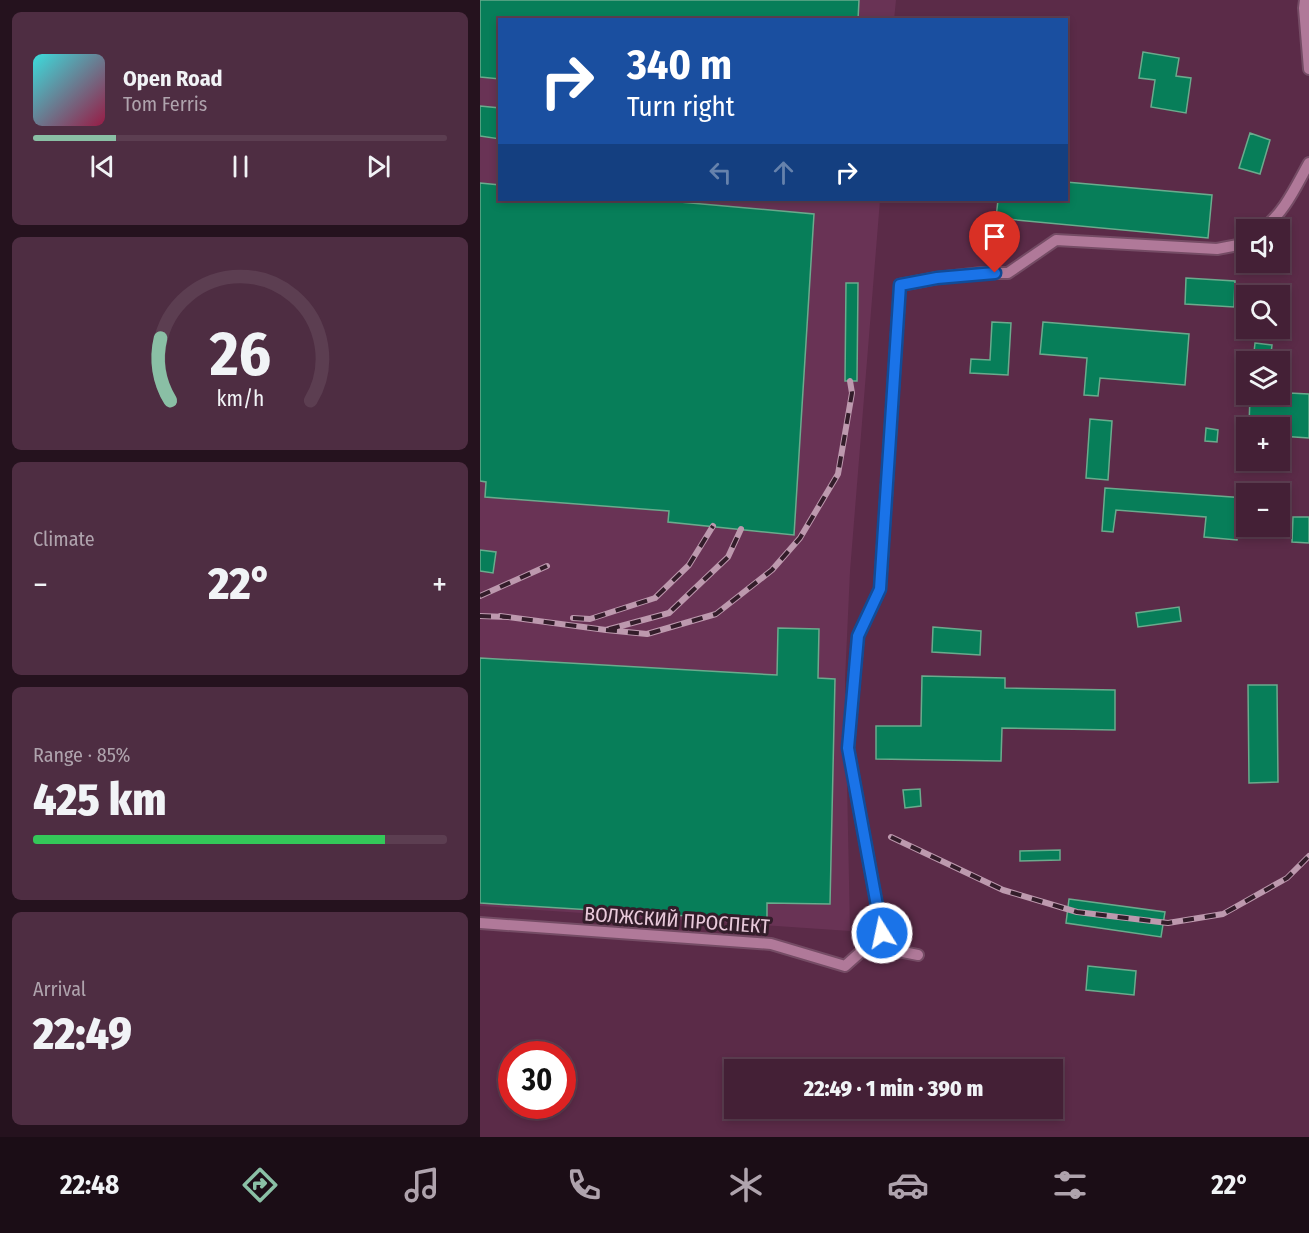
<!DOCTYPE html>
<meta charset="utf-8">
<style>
:root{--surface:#442036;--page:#4e2d42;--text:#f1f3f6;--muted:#afa3ad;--line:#5c3e51;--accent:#8abfa5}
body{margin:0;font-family:"Fira Sans Condensed",sans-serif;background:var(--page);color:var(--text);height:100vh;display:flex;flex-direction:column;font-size:22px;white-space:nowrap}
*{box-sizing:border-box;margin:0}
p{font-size:20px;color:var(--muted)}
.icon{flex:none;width:33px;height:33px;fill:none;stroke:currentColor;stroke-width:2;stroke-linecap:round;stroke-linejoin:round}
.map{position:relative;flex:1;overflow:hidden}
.side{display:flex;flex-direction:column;gap:12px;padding:12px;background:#25121e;width:480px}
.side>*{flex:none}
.top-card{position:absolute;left:18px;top:18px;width:570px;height:183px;border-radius:0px;box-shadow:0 3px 9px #0003,0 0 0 2px var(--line);background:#1a4fa0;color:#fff;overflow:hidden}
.fabs{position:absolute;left:756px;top:219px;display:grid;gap:12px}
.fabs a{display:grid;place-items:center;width:54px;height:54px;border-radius:0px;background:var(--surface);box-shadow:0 3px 9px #0003,0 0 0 2px var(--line);font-size:30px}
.speed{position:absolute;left:18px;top:1041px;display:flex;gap:12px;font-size:30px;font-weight:700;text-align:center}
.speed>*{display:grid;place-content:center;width:78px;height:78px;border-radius:50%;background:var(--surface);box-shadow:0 3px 9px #0003,0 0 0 2px var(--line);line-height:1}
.speed .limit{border:9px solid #d22;background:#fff;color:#111}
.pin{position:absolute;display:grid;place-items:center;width:51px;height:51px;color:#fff;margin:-62px -26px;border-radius:50% 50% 50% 0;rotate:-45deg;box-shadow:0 0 6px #0007}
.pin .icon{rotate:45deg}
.me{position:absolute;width:66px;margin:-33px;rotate:350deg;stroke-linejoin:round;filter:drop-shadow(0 0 4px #0008)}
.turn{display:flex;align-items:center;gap:21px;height:126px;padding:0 30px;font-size:27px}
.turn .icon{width:78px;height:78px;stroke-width:2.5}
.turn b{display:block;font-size:42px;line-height:51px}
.lanes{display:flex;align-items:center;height:57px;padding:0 30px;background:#0003;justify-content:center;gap:30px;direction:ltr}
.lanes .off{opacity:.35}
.big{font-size:45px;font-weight:800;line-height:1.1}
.side .tile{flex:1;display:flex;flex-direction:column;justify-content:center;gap:9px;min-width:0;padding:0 21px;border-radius:9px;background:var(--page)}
.side .dial{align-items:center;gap:0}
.dial svg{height:156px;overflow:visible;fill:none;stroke:var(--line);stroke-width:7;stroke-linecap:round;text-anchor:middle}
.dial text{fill:var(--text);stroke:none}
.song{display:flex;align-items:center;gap:18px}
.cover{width:72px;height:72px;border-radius:9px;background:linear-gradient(135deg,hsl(180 70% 55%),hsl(340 70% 35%))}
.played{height:6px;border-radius:3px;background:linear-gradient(90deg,var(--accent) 20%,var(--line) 20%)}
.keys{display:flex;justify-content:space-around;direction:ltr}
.heat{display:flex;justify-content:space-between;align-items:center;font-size:33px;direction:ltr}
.charge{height:9px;border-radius:4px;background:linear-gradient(90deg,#34c759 85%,var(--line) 0)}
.trip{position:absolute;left:244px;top:1059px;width:339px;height:60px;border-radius:0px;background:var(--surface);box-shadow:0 3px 9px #0003,0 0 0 2px var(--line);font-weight:800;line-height:60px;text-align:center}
.menu{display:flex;height:96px;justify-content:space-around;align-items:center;background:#1b0d16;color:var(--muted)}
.menu .icon{width:42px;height:42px}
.menu .active{color:var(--accent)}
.menu b{font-size:27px;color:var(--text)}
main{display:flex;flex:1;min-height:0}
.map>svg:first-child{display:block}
</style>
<main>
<section class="side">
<div class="tile">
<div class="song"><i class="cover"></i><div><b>Open Road</b><p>Tom Ferris</p></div></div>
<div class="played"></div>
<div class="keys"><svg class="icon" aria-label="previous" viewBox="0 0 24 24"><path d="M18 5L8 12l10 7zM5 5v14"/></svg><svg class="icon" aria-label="pause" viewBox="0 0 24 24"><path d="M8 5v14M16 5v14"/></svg><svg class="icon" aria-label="next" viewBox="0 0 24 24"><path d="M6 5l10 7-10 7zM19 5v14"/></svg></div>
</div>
<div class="tile dial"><svg viewBox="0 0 100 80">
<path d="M14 69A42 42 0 1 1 86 69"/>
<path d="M14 69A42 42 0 0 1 9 37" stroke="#8abfa5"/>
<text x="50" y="56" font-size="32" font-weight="700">26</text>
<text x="50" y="72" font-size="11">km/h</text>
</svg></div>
<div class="tile"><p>Climate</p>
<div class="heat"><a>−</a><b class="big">22°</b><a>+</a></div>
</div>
<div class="tile"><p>Range · 85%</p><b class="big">425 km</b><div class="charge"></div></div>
<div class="tile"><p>Arrival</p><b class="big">22:49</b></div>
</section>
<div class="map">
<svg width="829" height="1137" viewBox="0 0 829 1137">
<rect width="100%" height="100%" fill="#5b2b48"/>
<path fill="#693355" d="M0,0H416L414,20H20V200H400L370,571L365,680L370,931L0,906Z"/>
<path fill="#077e59" stroke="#6aab8d" stroke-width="1.5" d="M0,0H379L378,20H20V79L0,77Z
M663,52L699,58L696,76L711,78L706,113L671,107L675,80L659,78Z
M0,106L20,108V139L0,136Z
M770,133L790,140L780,174L759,168Z
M586,182L732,195L728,238L516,218L518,200H586Z
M0,183L20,185V200H177L334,214L314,535L188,522L189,511L5,497L6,482L0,481Z
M706,278L755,281L754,307L705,304Z
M366,283H378L377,381H365Z
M512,322L531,323L528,375L490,373L491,359L510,360Z
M563,322L709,334L705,385L620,378L618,396L604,395L607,358L560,354Z
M775,343L792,345L790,362H773Z
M809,393L829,394V438L800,436V428H769L770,394H786L785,402L808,403Z
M610,419L632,421L628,480L606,478Z
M726,428L738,430L737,442L725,441Z
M625,488L766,498V522L759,521L757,540L724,537L726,517L636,510L633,532L622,531Z
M813,517H829V543L812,542Z
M0,550L16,552L13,573L0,571Z
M699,607L701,621L658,627L656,613Z
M453,627L501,631L500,655L452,652Z
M298,628L339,629L338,678L355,679L350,904L287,903V921L0,903V658L297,675Z
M442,676L525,678V688L635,690V730L522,728L521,761L396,759V726H441Z
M768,685H797L798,782L769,783Z
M440,789L441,806L425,808L423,790Z
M580,850V860L540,861V851Z
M589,899L685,912L681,937L586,923Z
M608,966L656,971L654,995L606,990Z"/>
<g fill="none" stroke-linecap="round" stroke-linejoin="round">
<defs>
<path id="minor" d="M825,0L824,8L829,69
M781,230C804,214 816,186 829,163
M0,923L291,944L365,966L402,933L368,748L378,636L400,589L420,285L457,278L502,273H528L576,240L737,249L758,245L766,240
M402,933L418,951L438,955"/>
</defs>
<use href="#minor" stroke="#754c65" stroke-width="14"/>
<use href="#minor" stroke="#b07999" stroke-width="10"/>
<defs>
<path id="rail" d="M0,596L67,566
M0,616L27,617
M20,616L126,630L189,613L248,557L261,529
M93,618L110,619L175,598L209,565L233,526
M126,630L167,634L236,614L292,570L320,538L358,474L372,393L370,381
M411,837L523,890L597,912L688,923L743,914L807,878L829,856"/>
</defs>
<use href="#rail" stroke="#bd99ae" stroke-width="6"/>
<use href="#rail" stroke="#331d2a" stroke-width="4" stroke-dasharray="11" stroke-linecap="butt"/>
</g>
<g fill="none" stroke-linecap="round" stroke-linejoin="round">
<defs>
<path id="route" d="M402,933L368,748L378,636L400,589L420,285L457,278L515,273"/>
</defs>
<use href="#route" stroke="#114b97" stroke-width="15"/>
<use href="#route" stroke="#1a73e8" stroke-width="10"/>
</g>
<g text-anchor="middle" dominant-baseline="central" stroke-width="6" stroke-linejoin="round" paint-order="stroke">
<g font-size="20" fill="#e9cadb" stroke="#331d2a">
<text transform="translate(197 920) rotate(4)">ВОЛЖСКИЙ ПРОСПЕКТ</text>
</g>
</g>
</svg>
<div class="fabs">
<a><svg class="icon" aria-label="sound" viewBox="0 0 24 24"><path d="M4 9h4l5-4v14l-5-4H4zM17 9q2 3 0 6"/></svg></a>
<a><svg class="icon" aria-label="search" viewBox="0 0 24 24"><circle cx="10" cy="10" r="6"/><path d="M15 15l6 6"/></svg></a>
<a><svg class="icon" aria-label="layers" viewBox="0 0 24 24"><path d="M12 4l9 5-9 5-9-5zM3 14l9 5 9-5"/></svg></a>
<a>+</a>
<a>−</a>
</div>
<div class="speed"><div class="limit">30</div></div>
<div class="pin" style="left:515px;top:273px;background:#d93025"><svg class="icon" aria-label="arrive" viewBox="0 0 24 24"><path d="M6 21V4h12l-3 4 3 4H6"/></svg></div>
<svg class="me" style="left:402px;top:933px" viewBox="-20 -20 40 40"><circle r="17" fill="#1a73e8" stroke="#fff" stroke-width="3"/><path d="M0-11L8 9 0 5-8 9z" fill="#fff"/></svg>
<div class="trip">22:49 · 1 min · 390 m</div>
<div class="top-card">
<div class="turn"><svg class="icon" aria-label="right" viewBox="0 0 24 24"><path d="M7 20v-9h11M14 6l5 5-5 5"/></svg><div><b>340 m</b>Turn right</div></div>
<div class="lanes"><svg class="icon off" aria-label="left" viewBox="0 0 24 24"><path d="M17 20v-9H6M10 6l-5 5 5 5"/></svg><svg class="icon off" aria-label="ahead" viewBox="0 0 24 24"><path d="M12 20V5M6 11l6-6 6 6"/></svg><svg class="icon" aria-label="right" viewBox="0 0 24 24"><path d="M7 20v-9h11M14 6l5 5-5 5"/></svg></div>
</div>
</div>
</main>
<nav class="menu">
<b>22:48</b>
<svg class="icon active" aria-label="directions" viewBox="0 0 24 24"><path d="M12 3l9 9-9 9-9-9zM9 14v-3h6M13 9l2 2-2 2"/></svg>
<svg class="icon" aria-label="music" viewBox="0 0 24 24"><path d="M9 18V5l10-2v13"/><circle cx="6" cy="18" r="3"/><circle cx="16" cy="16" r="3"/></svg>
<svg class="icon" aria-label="phone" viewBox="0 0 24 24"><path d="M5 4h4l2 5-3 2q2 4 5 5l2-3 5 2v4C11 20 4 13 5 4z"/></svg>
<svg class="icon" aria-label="climate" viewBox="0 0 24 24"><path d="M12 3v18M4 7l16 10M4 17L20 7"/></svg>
<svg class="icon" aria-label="car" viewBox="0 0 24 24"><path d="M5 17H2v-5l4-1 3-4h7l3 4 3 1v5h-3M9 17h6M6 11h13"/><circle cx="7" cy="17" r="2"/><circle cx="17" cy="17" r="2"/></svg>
<svg class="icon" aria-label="filters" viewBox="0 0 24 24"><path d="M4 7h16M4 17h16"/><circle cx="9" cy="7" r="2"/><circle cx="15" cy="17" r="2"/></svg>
<b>22°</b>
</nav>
